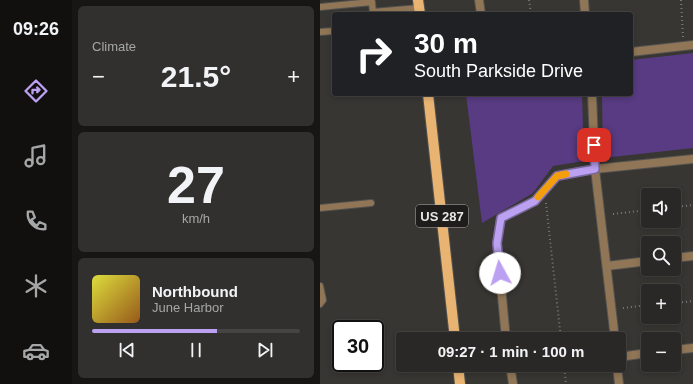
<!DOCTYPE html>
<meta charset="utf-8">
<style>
:root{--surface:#2a2826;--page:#32302e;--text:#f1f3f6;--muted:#a5a6a7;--line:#464443;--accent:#bca0f2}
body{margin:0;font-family:Helvetica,sans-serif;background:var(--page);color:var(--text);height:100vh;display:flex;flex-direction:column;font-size:15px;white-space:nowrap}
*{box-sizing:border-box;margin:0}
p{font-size:13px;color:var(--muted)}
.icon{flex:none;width:22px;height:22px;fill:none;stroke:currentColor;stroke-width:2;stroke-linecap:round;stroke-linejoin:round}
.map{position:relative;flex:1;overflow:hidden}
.side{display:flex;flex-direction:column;gap:6px;padding:6px;background:#171615;width:248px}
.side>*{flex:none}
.banner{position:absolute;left:12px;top:12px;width:301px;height:84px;border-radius:4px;box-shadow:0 2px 6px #0003,0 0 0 1px var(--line);background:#202124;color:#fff;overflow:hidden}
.fabs{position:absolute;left:321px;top:188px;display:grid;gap:8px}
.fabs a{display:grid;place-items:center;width:40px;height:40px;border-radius:4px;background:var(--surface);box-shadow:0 2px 6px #0003,0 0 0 1px var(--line);font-size:20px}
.speed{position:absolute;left:12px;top:320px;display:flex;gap:8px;font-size:20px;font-weight:700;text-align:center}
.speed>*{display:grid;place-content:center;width:52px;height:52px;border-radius:50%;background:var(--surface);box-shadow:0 2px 6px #0003,0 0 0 1px var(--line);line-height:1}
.speed .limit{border:2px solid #111;border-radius:6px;background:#fff;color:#111}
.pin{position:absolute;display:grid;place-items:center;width:34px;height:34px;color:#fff;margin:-17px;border-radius:8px;box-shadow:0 2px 6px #0006}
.me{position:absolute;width:44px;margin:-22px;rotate:354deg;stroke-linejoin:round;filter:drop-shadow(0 0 3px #0008)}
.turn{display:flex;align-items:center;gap:14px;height:84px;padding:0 16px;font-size:18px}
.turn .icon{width:52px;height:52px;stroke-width:2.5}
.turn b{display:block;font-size:28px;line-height:34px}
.big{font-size:30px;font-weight:600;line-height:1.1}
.side .card{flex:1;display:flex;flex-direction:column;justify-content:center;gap:6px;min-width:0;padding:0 14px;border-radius:6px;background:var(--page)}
.side .dial{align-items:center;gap:0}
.dial b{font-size:52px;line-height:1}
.song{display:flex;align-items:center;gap:12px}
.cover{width:48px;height:48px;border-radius:6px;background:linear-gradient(135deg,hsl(60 70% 55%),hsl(30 70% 35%))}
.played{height:4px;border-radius:2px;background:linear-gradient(90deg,var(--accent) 60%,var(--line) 60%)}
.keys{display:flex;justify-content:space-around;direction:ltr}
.heat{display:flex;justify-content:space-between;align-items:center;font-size:22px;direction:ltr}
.trip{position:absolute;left:76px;top:332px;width:230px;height:40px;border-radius:4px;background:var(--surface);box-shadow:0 2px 6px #0003,0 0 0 1px var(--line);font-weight:600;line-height:40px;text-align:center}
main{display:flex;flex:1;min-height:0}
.tab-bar{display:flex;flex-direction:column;width:72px;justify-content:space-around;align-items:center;background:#11100f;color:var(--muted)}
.tab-bar .icon{width:28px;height:28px}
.tab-bar .on{color:var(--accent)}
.tab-bar b{font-size:18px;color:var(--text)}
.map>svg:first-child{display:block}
</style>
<main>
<nav class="tab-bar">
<b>09:26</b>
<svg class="icon on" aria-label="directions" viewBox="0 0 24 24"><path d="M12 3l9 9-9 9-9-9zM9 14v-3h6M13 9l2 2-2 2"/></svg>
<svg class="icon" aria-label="music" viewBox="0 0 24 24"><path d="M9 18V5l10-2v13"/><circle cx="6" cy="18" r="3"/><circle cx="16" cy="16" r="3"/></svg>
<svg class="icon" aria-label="phone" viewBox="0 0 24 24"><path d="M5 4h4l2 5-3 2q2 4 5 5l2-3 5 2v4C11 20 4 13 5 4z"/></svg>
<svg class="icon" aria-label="climate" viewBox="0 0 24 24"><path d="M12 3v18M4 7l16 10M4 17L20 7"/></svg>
<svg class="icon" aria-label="car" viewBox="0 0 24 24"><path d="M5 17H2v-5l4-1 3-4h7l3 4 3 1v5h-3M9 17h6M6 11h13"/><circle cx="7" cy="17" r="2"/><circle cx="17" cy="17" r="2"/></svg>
</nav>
<section class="side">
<div class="card"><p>Climate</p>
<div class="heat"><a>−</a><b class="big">21.5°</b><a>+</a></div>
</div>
<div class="card dial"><b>27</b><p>km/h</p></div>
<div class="card">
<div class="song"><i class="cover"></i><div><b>Northbound</b><p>June Harbor</p></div></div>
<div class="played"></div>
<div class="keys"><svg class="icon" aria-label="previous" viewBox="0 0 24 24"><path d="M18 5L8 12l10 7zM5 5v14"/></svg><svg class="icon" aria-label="pause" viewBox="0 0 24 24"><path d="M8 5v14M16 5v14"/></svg><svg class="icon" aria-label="next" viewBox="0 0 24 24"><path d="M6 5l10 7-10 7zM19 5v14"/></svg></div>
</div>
</section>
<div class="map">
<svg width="373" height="384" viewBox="0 0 373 384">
<rect width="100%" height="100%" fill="#383633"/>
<path fill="#583b82" d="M373,53V148L283,158L282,94H311V60Z
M146,94H262L264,161L233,166L213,193L162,223Z"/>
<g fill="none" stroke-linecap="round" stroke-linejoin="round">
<defs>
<path id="service" d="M0,7L52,2L53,14
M53,12L99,8
M0,32L14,31
M0,208L51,203
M0,286L3,300L0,304"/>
<path id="minor" d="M159,0L161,14
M264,0L265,14
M311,52L373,45
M272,94L275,169L295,339
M354,258L373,256
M287,266L328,261
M186,339L177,243L181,218L215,201L237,176L275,169L373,159
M354,350L373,348
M299,357L328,353
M190,365L193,384
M297,365L299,384"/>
<path id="primary" d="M98,0L100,14
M108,94L135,339
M138,365L140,384"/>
</defs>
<use href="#service" stroke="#54524f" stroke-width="8"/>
<use href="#minor" stroke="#54524f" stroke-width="10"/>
<use href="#primary" stroke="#54524f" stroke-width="12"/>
<path stroke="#7c7a78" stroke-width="2" stroke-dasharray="1 3" stroke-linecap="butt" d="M209,0L211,14
M361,0L363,37
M226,203L241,339
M354,207L373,205
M293,214L328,210
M354,303L373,301
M303,308L328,305
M244,365L246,384"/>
<use href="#service" stroke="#907657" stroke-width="6"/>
<use href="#minor" stroke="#907657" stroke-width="8"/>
<use href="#primary" stroke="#e9b472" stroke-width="10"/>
</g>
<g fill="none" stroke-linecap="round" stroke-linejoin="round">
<defs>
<path id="route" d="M180,273L177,243L181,218L215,201L237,176L275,169L274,145"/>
</defs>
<use href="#route" stroke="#7a689d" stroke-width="10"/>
<use href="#route" stroke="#bca0f2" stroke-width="7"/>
<path stroke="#f59e0b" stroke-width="7" d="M218,197L237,176L246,174"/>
</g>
<g text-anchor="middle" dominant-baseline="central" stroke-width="4" stroke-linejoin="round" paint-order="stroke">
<rect fill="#1e1d1c" stroke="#abaaa8" stroke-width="1" x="96" y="205" width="52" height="22" rx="3"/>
<g font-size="13" font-weight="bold" fill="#e7e6e4">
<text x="122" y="216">US 287</text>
</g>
</g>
</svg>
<div class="fabs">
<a><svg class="icon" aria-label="sound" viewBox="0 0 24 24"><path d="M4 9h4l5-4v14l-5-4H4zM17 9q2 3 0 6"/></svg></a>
<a><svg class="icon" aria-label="search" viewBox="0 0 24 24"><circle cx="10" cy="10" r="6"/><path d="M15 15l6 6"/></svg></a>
<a>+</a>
<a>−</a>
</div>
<div class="speed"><div class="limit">30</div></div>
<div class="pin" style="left:274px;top:145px;background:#d93025"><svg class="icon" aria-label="arrive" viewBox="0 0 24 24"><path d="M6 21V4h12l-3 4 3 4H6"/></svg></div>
<svg class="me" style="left:180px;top:273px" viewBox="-20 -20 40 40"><circle r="19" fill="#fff"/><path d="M0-13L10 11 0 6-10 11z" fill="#bca0f2"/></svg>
<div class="trip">09:27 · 1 min · 100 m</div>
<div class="banner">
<div class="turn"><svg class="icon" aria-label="right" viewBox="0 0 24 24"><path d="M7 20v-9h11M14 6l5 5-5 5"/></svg><div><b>30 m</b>South Parkside Drive</div></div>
</div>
</div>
</main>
